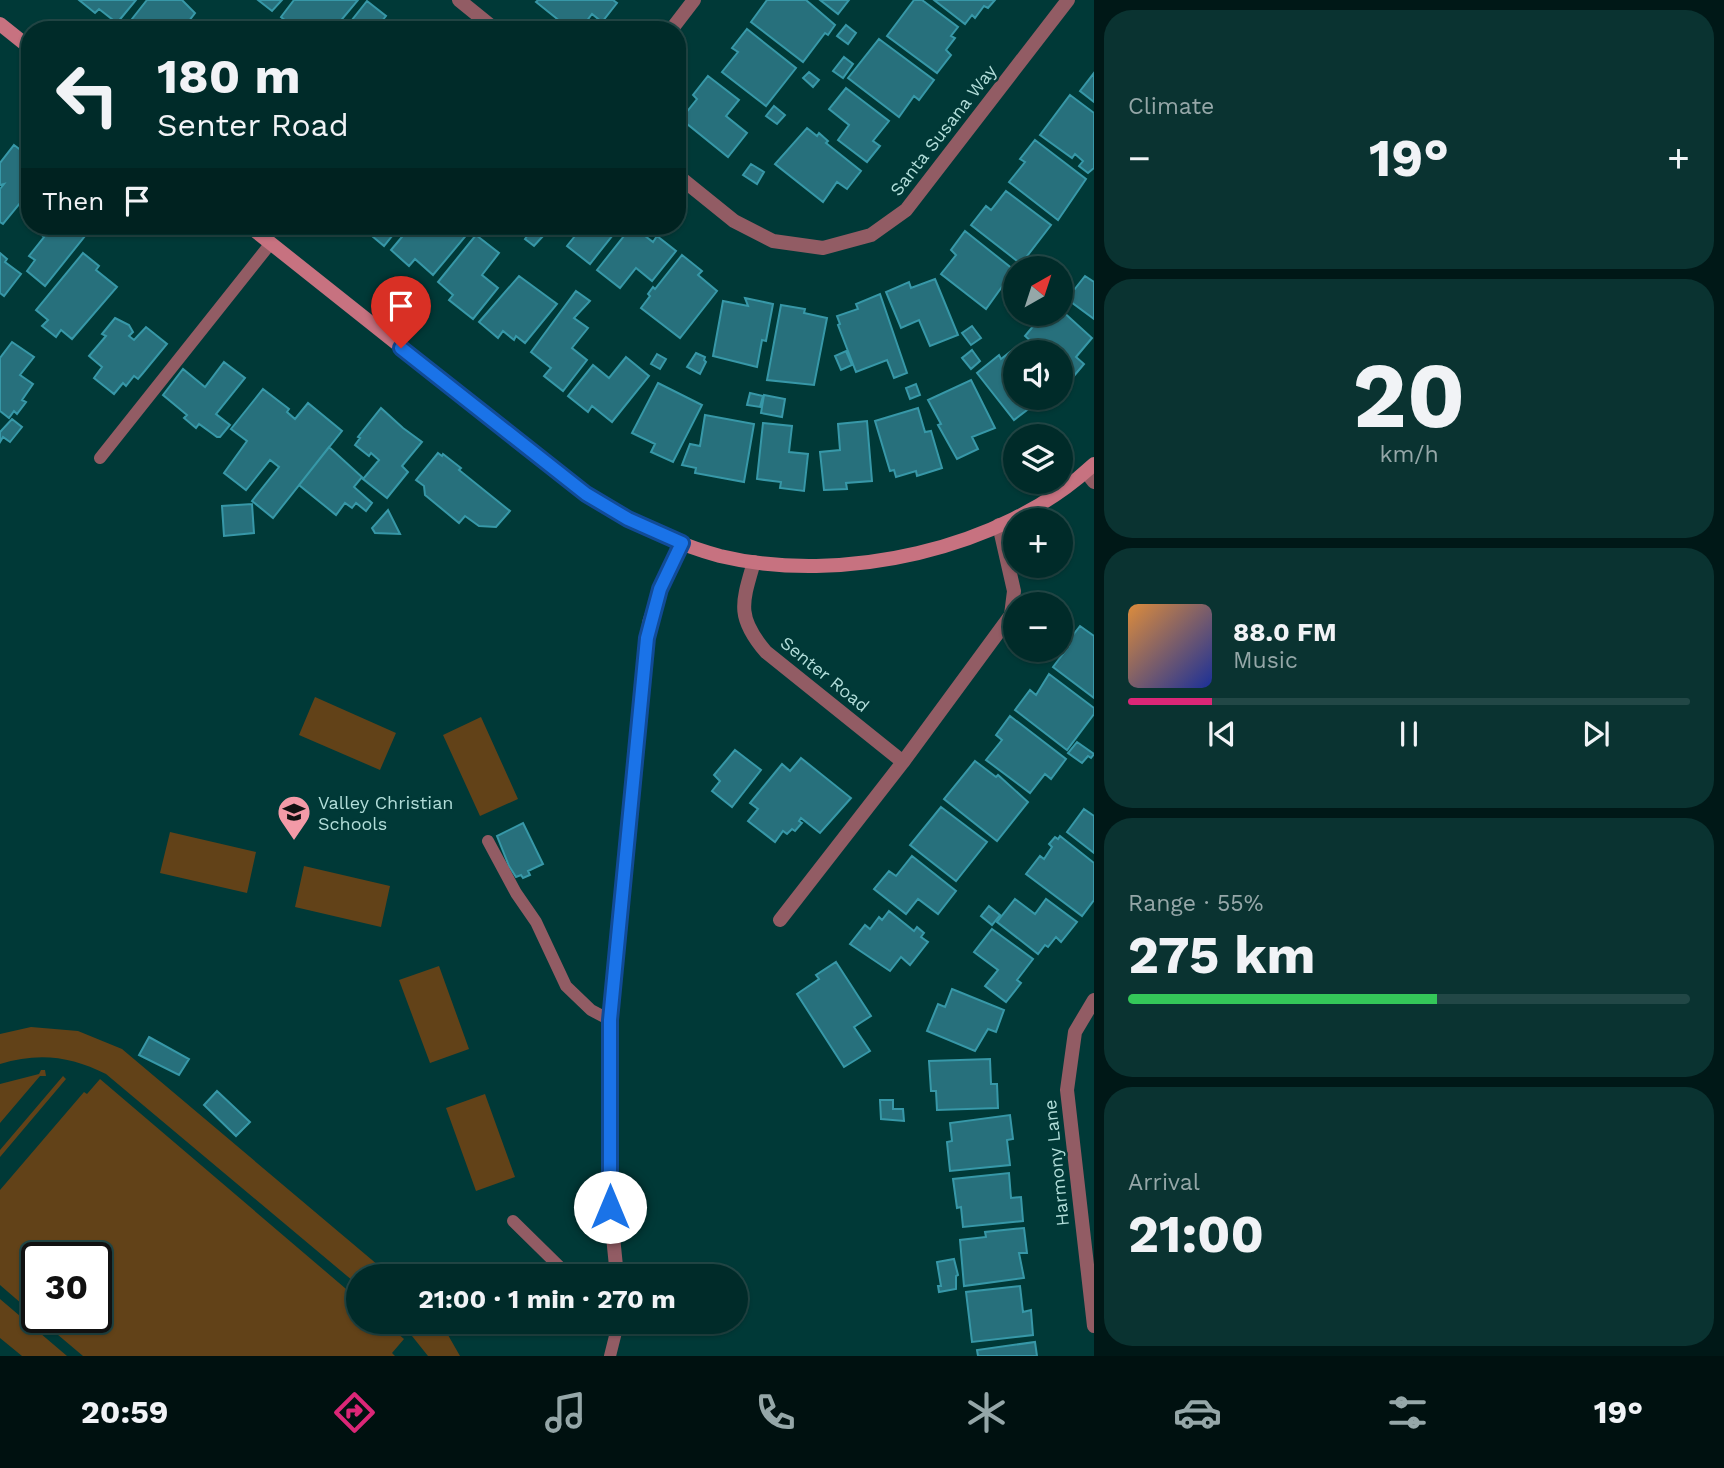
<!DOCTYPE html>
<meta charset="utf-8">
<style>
:root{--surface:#002b29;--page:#0a3331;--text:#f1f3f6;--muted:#95a7a8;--line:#224746;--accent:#db2777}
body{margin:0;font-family:"Work Sans",sans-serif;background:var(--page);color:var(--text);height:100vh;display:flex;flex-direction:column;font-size:26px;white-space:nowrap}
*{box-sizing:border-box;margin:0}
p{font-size:23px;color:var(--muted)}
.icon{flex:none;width:38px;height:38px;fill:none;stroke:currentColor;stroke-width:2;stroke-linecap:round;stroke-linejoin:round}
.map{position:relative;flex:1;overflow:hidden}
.side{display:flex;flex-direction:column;gap:10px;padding:10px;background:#001817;width:630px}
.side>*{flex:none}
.guide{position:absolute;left:21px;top:21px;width:665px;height:214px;border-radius:28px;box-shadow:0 2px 5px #0004,0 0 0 2px var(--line);background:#002b29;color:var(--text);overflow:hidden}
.needle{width:46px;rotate:39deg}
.tools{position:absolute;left:1003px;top:256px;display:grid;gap:14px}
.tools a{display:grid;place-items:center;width:70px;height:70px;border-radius:50%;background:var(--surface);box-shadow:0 2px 5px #0004,0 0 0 2px var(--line);font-size:35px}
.speed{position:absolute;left:21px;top:1242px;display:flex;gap:14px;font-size:35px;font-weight:700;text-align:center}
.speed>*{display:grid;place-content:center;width:91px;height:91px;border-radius:50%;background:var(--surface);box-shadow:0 2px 5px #0004,0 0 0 2px var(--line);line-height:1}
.speed .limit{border:4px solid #111;border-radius:10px;background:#fff;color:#111}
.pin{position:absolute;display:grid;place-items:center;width:60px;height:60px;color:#fff;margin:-72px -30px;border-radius:50% 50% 50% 0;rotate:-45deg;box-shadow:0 0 7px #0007}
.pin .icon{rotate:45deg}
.me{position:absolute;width:77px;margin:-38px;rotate:0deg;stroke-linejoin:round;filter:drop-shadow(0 0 5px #0008)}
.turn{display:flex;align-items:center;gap:24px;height:147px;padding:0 21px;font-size:32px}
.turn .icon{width:91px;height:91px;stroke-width:2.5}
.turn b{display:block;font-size:49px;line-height:60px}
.then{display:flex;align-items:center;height:66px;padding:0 21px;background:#0003;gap:14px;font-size:26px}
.big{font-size:52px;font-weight:700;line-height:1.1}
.side .tile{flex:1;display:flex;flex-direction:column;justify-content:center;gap:10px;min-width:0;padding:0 24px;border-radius:28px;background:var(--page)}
.side .dial{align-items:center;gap:0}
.dial b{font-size:91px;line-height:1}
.song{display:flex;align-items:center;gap:21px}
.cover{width:84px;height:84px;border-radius:10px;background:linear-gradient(135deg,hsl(30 70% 55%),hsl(230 70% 35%))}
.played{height:7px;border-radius:4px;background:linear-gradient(90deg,var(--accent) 15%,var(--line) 15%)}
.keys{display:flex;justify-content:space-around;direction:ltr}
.heat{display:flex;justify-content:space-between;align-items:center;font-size:38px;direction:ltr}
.charge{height:10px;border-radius:5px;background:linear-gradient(90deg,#34c759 55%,var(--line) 0)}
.trip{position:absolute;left:346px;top:1264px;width:402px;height:70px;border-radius:35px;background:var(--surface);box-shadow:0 2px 5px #0004,0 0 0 2px var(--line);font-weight:700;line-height:70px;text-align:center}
.tabs{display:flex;height:112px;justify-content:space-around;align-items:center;background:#001110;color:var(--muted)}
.tabs .icon{width:49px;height:49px}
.tabs .active{color:var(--accent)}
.tabs b{font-size:32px;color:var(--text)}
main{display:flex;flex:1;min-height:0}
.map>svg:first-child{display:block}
</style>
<main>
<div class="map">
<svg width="1094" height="1356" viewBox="0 0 1094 1356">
<rect width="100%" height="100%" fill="#003937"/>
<path fill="#624218" d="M315,697L396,733L380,770L299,735Z
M481,717L518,799L480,816L443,735Z
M170,832L256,852L247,893L160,873Z
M304,866L390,886L381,927L295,907Z
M439,966L469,1049L430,1063L399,980Z
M31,1027L78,1031L122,1049L391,1276H359V1286L106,1074C71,1056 38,1052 0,1064V1034Z
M41,1070H45L46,1076H40L0,1123V1084L39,1074Z
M63,1076L66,1079L0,1157V1150Z
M100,1079L359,1300V1321H383L404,1339L392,1353L395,1356H83L38,1318H96V1258H37V1317L0,1285V1190L84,1092L87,1094Z
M485,1094L515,1177L476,1191L446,1108Z
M0,1299L67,1356H22L0,1338Z
M400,1321H440L460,1356H428Z"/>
<path fill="#27707c" stroke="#3798a8" stroke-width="2" d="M79,0H136L117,23L99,9L95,13Z
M147,0H182L195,13L182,30H136L128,24Z
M258,0H282L272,11Z
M294,0H358L333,30H297L281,17Z
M538,0H613L617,3L602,22L592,14L580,30H571L536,2Z
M767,0H806L835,25L828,35L825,33L803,62L751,22Z
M820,0H849L838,14Z
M914,0H922L958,27L951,36L955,38L946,50L951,55L937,73L887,36Z
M934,0H995L988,8L984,6L975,18L972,15L965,24Z
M367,1L386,16L378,26L386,30H344Z
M846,25L856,33L848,44L837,36Z
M747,29L796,68L766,106L722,72L738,52L732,48Z
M879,39L934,80L919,100L914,96L899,117L848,78Z
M844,57L853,64L843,78L833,71Z
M809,72L819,80L813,87L803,78Z
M1094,73V102L1080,91Z
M708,76L739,100L726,116L747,133L728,157L681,119L697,99L693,95Z
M846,88L889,121L873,141L880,146L867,162L838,140L849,125L829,109Z
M1070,95L1094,113V168L1088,173L1079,166L1083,161L1075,154L1072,158L1040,135Z
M774,106L785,115L777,124L766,116Z
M807,128L817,136L819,133L828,141L826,143L861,171L847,189L837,182L823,202L775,164Z
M1035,140L1086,179L1058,220L1009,182L1025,162L1020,159Z
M14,145L30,157V191L3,224L0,222V189L4,184L0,185V163Z
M751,164L764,172L757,184L743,175Z
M1006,191L1051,225L1021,264L971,225L986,206L991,210Z
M48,226H93L45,286L27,271L35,260L29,256L44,237L42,235L47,227L51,228Z
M368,226H400L384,246L366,231Z
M411,226H421L430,233L436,226H461L469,232L433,275L415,259L409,266L391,250Z
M583,226H620L590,264L567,246Z
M632,226L653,242L657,236L676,251L652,281L636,268L620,288L597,270Z
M533,228L543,236L534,246L525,239Z
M965,231L1014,270L986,309L941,274L956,255L951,250Z
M476,235L499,253L482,275L498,288L473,319L449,300L453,295L438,282Z
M0,253L7,259L5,262L21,274L4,296L0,293Z
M83,253L99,266L96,270L117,287L72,339L61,330L56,337L42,326L48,320L36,310Z
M682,255L702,271L698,275L717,291L680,338L641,308L650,296L648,294L653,287L655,289Z
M519,276L557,304L525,343L516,336L514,340L503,331L498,338L479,322Z
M1085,276L1094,282V319L1067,299Z
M935,279L958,335L930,346L919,320L901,328L886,292L909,282L911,288Z
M576,291L590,301L574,318L588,328L572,348L587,360L563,391L544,376L551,368L531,352Z
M880,294L907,373L894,378L887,360L856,372L838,325L840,324L837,316L858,309L856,304Z
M745,298L773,304L766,341L762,340L757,367L713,356L723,301L748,306Z
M781,305L805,309L804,313L827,318L814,385L767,380Z
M1060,309L1092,338L1076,357L1084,364L1068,383L1060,376V352H1043L1025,336L1044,313H1060Z
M115,318L129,325L133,332L129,336L134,340L146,327L167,344L143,373L138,379L134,376L126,386L123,383L114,394L94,378L102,367L89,356L106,336L102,334Z
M972,326L981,338L971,345L962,333Z
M12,342L34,357L20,375L33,384L22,400L26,402L17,414L14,411L9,418L0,411V358Z
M1015,348L1022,352H1015V397H1052L1038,408L1035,404L1014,420L977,373L999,355L1001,359Z
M972,350L980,361L971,369L962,358Z
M846,351L852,365L841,370L835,356Z
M696,353L705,357L704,360L706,362L700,374L687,367Z
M657,354L666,359L660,369L651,364Z
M626,357L649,376L612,422L592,406L588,412L568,396L593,365L609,378Z
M224,362L245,378L216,414L230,425L220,437H217L199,424L196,428L184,418L187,415L163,395L183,369L205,387Z
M971,380L995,428L972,437L978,449L957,459L938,425L941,424L928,400Z
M658,383L702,405L673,462L651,452L655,444L632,433Z
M916,384L920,395L910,399L906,388Z
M263,389L289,409L287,412L295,419L308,403L342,431L273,518L252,501L279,467L270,460L246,490L224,473L247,441L231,429Z
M750,393L763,396L760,407L747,405Z
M764,395L785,399L782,417L761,413Z
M381,408L403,428L422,442L402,466L408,472L387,498L363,479L379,460L371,453L369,456L355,445L360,438L358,437Z
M918,408L925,432L931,431L942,468L917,476L916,471L896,477L894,470L890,471L875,421Z
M705,415L754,424L744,482L695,473L696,468L682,465L690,444L700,446Z
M12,419L22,427L10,442L3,437L0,442V432Z
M867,421L872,481L846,483L847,489L824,490L820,452L840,450L838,424Z
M763,423L792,426L789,452L808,454L804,491L780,488L781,482L757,479Z
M329,447L362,477L354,487L372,503L366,511L356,503L352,508L345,503L336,515L299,485Z
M438,453L442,456L443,454L461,468L459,470L510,511L496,527L479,526L465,516L459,523L425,495L424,486L416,480Z
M252,504L254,533L224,536L222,506Z
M388,510L400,534L375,533L372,528Z
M1080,626L1094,636V698L1053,667L1069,646L1066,644Z
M1049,674L1094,708V714L1067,750L1015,710L1030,690L1036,695Z
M1010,716L1066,759L1051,779L1045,774L1030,793L986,760L1002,740L996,735Z
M1077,742L1094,754L1091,758L1088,756L1082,763L1068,753Z
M735,750L761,770L732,807L712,791L720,781L714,775Z
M801,758L851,798L820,833L801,818L799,821L802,823L795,831L792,829L787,834L783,831L775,842L748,821L758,809L750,803L782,764L790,771Z
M975,761L996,777L998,775L1028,802L997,841L944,799Z
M941,807L987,842L956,881L910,845Z
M1084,809L1094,816V853L1067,832Z
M523,823L543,864L528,871L530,875L523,878L521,875L516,877L509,866L497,836Z
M1060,836L1094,863V900L1082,916L1026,874L1040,856L1044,859L1052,847L1049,844L1055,837L1058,839Z
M912,856L956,891L938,914L918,899L906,914L874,889L889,871L896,876Z
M1015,899L1035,914L1046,899L1077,922L1061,942L1056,937L1048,947L1045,945L1038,954L997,922Z
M989,906L1000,915L992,925L981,916Z
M889,911L914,931L917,927L924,933L921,937L928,942L910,965L901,957L890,971L850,944L865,925L870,929L879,917L882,920Z
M992,929L1033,959L1017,980L1021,983L1006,1002L985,986L998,970L974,952Z
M836,962L871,1016L854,1027L870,1051L844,1067L797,994L819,979L816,975Z
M952,989L1004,1010L996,1032L988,1029L975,1051L927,1031L938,1004L945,1007Z
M149,1037L189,1059L179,1075L139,1055Z
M990,1059L991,1084H997L998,1108L937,1110L936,1091H931L929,1061Z
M217,1091L250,1122L236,1136L204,1105Z
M880,1100H893V1109H903L904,1121L881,1119Z
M1010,1115L1013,1139L1007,1140L1010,1165L950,1171L947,1142L952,1141L950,1123Z
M1009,1173L1011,1198L1021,1197L1023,1221L963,1227L961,1207L957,1208L953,1179Z
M1024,1228L1027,1253H1019L1024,1278L964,1286L960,1240L986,1237L985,1232Z
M954,1259L958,1275L956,1276V1289L939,1292L938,1286H941L937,1262Z
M1020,1286L1023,1312L1031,1310L1033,1335L972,1342L966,1292Z
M1035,1342L1037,1356H978L977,1350Z"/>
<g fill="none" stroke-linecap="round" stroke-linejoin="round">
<path stroke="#925c64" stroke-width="12" d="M100,458L271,243
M488,841L516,893L536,922L566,986L591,1010L610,1020
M513,1221L569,1276
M610,1356L618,1324"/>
<path stroke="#925c64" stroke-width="14" d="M459,0L496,30
M671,30L694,0
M677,175L734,221L773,241L823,248L871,235L906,210L1068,0
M1086,472L1094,482
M754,562C742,603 736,617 766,652L903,762
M780,920L903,762L1011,615L1014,591L999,525
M1094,1000L1075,1032L1067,1090L1094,1326
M617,1276L610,1207V1020L649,623L660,589L682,543
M618,1324V1321"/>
<path stroke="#c77280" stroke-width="14" d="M0,24L30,48
M249,226L586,494C628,521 672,543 720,556C840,585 1003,550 1094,464"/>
</g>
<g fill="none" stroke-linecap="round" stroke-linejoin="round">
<defs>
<path id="route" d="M401,348L586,494L628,519L682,543L660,589L647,638L610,1020V1207"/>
</defs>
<use href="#route" stroke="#114b97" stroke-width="18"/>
<use href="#route" stroke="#1a73e8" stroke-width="12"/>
</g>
<defs>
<symbol id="school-pin" viewBox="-11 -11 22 30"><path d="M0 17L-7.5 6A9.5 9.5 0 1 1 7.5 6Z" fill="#f39aa7" stroke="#003937"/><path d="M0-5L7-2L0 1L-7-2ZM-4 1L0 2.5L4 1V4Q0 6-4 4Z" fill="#111"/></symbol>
</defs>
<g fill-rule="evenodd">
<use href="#school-pin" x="275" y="793" width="38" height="52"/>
</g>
<g text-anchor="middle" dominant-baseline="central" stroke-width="5" stroke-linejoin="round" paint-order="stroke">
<g font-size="18" fill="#b1ddd9" stroke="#003937">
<text transform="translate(943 130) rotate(-52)">Santa Susana Way</text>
<text transform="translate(825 674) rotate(39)">Senter Road</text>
<text transform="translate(1056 1163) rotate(-96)">Harmony Lane</text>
</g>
<g font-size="18" fill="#b1ddd9" stroke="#003937" text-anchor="start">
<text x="318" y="802">Valley Christian<tspan x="318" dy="21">Schools</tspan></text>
</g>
</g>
</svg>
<div class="tools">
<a><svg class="needle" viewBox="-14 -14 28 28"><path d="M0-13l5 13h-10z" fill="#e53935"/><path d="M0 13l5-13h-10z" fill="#95a7a8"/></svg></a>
<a><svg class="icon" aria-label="sound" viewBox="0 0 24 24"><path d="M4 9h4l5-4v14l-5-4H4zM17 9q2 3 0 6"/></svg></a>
<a><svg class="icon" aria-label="layers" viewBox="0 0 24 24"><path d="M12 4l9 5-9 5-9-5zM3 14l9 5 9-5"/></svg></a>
<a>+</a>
<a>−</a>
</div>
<div class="speed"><div class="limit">30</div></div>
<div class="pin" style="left:401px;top:348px;background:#d93025"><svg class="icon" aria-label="arrive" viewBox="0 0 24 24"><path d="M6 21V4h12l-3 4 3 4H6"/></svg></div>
<svg class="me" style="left:610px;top:1207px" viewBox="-20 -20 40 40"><circle r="19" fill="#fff"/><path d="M0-13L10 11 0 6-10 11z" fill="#1a73e8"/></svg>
<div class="trip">21:00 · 1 min · 270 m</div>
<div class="guide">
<div class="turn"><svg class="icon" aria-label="left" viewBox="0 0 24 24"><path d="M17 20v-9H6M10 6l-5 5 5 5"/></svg><div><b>180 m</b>Senter Road</div></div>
<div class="then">Then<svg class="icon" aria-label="arrive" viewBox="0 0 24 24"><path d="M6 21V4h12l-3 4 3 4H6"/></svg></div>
</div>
</div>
<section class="side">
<div class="tile"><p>Climate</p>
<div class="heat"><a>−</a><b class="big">19°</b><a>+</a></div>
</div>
<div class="tile dial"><b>20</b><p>km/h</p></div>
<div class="tile">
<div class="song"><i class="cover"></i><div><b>88.0 FM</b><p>Music</p></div></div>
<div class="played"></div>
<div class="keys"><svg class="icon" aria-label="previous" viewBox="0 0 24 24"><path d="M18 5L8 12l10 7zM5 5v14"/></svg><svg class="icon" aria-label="pause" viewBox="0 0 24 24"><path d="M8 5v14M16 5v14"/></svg><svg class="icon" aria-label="next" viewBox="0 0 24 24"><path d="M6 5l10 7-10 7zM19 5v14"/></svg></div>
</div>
<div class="tile"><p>Range · 55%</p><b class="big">275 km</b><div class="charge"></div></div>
<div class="tile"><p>Arrival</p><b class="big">21:00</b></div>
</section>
</main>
<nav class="tabs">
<b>20:59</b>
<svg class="icon active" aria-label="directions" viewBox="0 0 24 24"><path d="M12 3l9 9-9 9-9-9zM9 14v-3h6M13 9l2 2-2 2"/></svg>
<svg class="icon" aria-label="music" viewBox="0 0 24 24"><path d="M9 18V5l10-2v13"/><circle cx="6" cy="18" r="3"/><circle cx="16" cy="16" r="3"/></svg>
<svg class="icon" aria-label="phone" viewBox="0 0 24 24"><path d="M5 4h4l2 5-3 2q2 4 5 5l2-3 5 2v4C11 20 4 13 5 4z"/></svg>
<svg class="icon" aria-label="climate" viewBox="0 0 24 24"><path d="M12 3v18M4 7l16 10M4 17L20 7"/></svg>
<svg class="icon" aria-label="car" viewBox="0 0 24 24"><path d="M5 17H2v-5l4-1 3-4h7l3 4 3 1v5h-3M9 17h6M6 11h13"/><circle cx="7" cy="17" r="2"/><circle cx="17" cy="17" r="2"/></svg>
<svg class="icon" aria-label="filters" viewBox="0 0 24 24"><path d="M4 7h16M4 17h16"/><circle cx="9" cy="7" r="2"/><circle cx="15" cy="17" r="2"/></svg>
<b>19°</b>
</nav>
